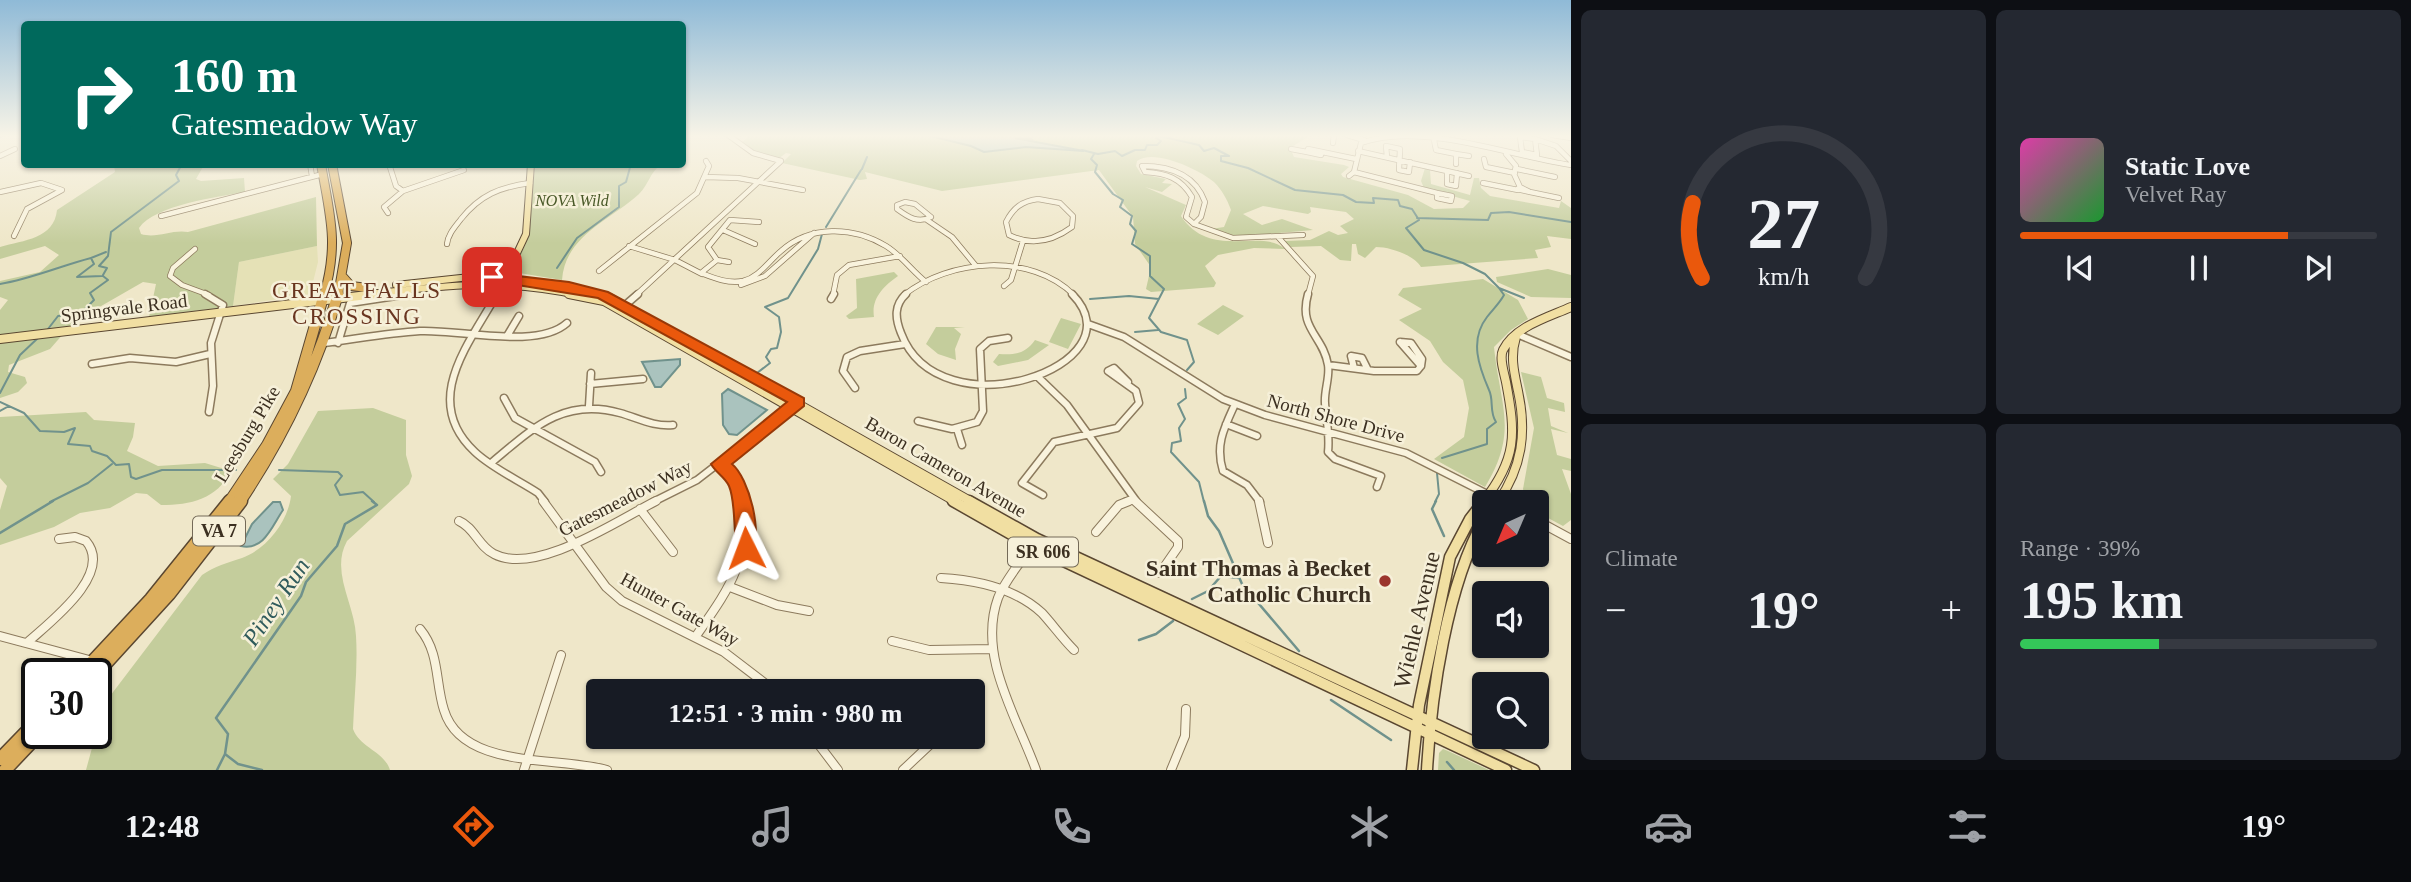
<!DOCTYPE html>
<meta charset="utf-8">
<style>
:root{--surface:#171b24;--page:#242831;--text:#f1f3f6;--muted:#9ea1a6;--line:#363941;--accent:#ea580c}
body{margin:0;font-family:"Times New Roman",serif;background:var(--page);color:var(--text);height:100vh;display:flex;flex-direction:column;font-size:26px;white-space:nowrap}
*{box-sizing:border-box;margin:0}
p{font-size:23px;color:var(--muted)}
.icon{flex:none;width:38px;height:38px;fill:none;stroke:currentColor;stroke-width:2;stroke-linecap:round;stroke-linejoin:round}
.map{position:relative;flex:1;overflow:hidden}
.sheet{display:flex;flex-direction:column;gap:10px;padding:10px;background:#0d0f14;width:840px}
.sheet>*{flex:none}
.banner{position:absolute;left:21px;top:21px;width:665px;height:147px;border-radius:7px;box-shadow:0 2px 5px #0004;background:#00695c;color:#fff;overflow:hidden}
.needle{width:46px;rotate:224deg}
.controls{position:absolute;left:1472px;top:490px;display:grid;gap:14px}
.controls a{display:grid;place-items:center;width:77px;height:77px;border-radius:7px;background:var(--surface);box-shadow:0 2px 5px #0004;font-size:35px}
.speed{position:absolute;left:21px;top:658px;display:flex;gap:14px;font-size:35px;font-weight:700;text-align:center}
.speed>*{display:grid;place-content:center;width:91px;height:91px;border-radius:50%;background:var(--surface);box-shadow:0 2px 5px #0004;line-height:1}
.speed .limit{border:4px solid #111;border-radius:10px;background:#fff;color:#111}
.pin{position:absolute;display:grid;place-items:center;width:60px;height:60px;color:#fff;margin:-30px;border-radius:14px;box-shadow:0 4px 10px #0006}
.me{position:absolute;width:77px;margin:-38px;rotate:357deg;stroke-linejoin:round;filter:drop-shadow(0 0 5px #0008)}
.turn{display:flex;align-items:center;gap:24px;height:147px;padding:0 35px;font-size:32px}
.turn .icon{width:91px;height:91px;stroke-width:2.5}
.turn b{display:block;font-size:49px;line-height:60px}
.big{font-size:52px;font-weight:600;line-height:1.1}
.sheet .widget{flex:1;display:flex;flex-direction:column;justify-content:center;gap:10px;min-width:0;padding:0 24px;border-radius:10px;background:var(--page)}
.sheet .dial{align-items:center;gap:0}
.dial svg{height:182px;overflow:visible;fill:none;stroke:var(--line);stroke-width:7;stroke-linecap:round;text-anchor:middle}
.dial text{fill:var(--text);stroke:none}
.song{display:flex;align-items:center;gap:21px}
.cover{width:84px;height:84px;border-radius:10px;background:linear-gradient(135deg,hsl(320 70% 55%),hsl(130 70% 35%))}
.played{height:7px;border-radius:4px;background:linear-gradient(90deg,var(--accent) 75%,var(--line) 75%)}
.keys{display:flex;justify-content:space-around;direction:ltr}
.heat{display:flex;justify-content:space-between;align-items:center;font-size:38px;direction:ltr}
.charge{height:10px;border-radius:5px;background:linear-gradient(90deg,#34c759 39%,var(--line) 0)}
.sheet .tiles{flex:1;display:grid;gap:10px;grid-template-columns:repeat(2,1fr)}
.trip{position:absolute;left:586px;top:679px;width:399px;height:70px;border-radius:7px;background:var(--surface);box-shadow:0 2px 5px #0004;font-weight:600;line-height:70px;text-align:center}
.tabs{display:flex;height:112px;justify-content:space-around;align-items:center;background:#090b0e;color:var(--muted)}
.tabs .icon{width:49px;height:49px}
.tabs .active{color:var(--accent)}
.tabs b{font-size:32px;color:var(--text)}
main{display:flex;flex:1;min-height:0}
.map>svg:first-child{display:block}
</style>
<main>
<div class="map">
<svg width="1571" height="770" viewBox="0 0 1571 770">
<rect width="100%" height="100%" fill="#efe7c9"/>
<path fill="#e5e1b6" d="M317,246L318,262L310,294L233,306L239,262Z"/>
<path fill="#c4cd9c" d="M750,135H1311L1290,148L1294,157L1344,165L1349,167L1341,174L1343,177L1408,195L1434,209L1463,208L1470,201L1424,188L1421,181L1425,168L1430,170L1431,184L1470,195L1474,178H1479L1481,188L1490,196L1559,208L1561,201L1571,208V239L1547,236L1551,247L1535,250L1538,258L1421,267C1414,255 1390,247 1376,247L1365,258L1358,254L1356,244H1352L1351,261L1340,260L1321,246L1291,247L1285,241L1310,240L1329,231L1338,235L1348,233L1340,226L1354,219L1346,212L1310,207L1311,212L1308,214L1263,206L1243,214L1262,225L1282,219L1313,230L1235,237L1211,229L1224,227L1231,210C1227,199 1222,190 1214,182C1200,170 1154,148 1137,161L1136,166L1141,174L1166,179L1162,183L1172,184L1162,192L1145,187L1186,205L1181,216C1211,261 1260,227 1285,249L1254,248L1218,255L1205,266L1216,283L1214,287L1151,292L1146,289L1151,267L1135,244L1133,217L1099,170L942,191L865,172L867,179L860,180L782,163L791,154L786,153L778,159L756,153L741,143Z
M114,165H204L196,179L201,181L244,178L245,192C217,197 155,205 139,228L141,234C157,239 172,229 188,232L316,197L317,246L239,262L233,306L149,317L156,284L143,282L96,309L64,333L50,349L9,365L8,372L25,377L27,383L18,392L0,398V310L8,300L0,297V281L40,272L59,255L45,246L0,259V247C24,240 54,239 57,210L115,172Z
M535,165H661C650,172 649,184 639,194C609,221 565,236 562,280L513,272L528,238Z
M1548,269L1571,275V298L1531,297L1497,282L1496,277Z
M894,272L898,276C884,286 871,298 874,317L849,319L846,316L857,308L856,279Z
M1483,279L1518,300L1528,319L1511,330L1494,347C1500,406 1519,431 1485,487L1434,459L1464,437L1469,408L1463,380L1443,362L1430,341L1399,320L1422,309L1398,295L1403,288Z
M1223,305L1244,316L1218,335L1197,324Z
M1061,318L1081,324L1068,349L1049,342Z
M936,327H965L954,328L961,334L955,349L956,360L938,354L926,344Z
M1035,340L1049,345L1028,360L998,366L993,362L999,354C1015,355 1025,354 1035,340Z
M1521,372L1541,377L1547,398L1564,403L1565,412L1548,408L1551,426L1568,433L1551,429L1557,455L1571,459V471L1562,469L1571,494V520L1563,526L1537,512L1536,502H1526L1523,489L1534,428Z
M373,408L406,420V455L412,476L409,484L347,541C330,572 355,604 356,636C358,667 354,699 353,729C360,748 384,751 390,770H86L104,704L202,575C215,566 227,563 242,558C267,549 288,521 291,496L273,479L288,464L318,411Z
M86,412L94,420L135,423L133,437L127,451L158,466L205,463L231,471C217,499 191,505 161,505L147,494L136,493L110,508L80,513L54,527L0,545V510L7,486L0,478V417Z
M1443,749L1448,751L1489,770H1438L1439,753Z"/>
<path fill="#aac3be" stroke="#70928c" stroke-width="2" d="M926,135H1026L1031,139L1015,138L1084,151L1026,147L984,152L971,146Z
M680,359V365L661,387H655L642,362Z
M728,389L767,410L737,435L729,434L723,425L722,394Z
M273,502H280L283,510C272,526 264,551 241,546L252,524Z"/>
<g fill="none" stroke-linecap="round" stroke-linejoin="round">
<path stroke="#70928c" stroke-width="2" d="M1166,135L1171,138
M0,137L4,135
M1082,150L1098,154L1115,151L1122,156L1135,150H1145L1147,145H1157L1161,141L1156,138L1159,136L1199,145L1204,151L1214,148L1229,156H1221V161L1248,168L1295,190L1343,195L1356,202L1374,203L1373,198L1398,200L1400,206L1412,209L1419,220L1406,228L1424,250L1463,263L1485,274L1499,288L1524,298
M1094,154L1091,159L1097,165L1095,172L1113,194L1123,200L1120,207L1132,216L1130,224L1136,231L1132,244L1150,256V276L1164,289L1149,318L1161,332L1187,340L1194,362L1187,370
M862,169L867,157
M1417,218L1488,220L1491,213L1509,212L1571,222
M826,227L861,170
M557,268L577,238L619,207V186L626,182L631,164
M103,275L107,268L99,266L108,256L111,232L179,181L176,175L182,164
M102,276L77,277L94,264L91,258L106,252
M0,284C31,279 60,266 91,258
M1090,299L1129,296L1159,299
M48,329L58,316L81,313L94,300L90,293L108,280L103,276
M1135,332L1158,330
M757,373L770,363L766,357L771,349L777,348L781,332L779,317L765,307L788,298L818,249L822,234
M1185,389L1186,398L1178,404L1185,419L1179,428L1181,441L1172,443L1171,452L1199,482L1204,502
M0,393L20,355L39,337
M0,402L24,413L40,431L64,432L75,428L68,444L90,446L92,451L107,456L116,465L129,464L131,477L136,479L162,470H236
M0,411L9,406
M1442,458L1487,444V429L1496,422C1489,412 1494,400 1489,390C1479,367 1469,340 1487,317C1493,309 1499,304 1504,295L1499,288
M279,470L338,472L342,476L335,485L340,495L363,492L374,502
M50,502L88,483L112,464
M1435,502L1439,494L1437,473"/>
<path stroke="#70928c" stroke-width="2.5" d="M1204,501L1208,516L1219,531L1242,584L1299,651
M1436,501L1432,509L1444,536
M0,533L53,501
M1192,599L1208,591L1221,576L1239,578
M1139,640L1156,634L1173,621
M1331,700L1391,740
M225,754L238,764L262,770
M1447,762L1454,770
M217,770L225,754L228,734L216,718L301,596L306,582L337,546L345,524L377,505L372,501"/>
<defs>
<path id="minor-far2" d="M728,135L753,153L781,161
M1347,135L1364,140
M1433,135L1436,150L1456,154V164
M1552,135L1571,138
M1520,137L1535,139L1537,155L1522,152Z
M1535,139L1556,146L1571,161
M1333,143L1334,135
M1291,149L1307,152
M1358,151L1469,176
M1321,152V155L1307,152L1308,149L1356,159
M1456,154L1469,156
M1506,154L1516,166L1514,174L1520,187
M0,156L15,149
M1387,157L1386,146L1400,149L1399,170L1409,172L1410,162
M1484,159L1486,167L1515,173
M310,164L312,176
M389,164L396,186L403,191
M1142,166C1169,166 1195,174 1205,202L1201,217L1194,224L1186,217L1192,197C1181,178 1166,173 1145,172Z
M1517,169L1555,177
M1447,171V184L1456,186L1457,173
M1354,172L1437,193
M1349,176L1354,172L1361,143C1421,121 1509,156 1571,165
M705,177L738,178L803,190
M1483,183L1518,190
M1520,187L1530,192L1517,189Z
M0,192L41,183L62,190L27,209L14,236
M1530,192L1559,198
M1437,193L1452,196L1451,201L1437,198Z
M1038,199L1060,203L1073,216L1072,227C1053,241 1031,246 1009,235L1006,222C1013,208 1022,201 1038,199Z
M905,202L915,204L931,217C918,224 908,217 897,209V205Z
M388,213L384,207L403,191L464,170
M161,216L323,174
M927,220L952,237L976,266
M1194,224L1233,238L1303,235
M723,230L755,244
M1278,237L1313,276L1308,295
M447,244C448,234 455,227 461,219C480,195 500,187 530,183
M629,246L675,260L702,274
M195,249L173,268L170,276L182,285L209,295
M717,260L729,262
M599,271L697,193L709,166L706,161
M701,273C714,278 728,284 743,281C759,277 768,262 781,251C810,225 853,226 886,246C901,255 912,271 926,282
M701,273L717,260L708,247L730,220L759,222
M741,285L765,276L814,233
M1004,286L1011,280L1023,241
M401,295L409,294
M496,295L503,283
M636,295L781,161
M833,295L837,275L849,265L900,256
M904,295C949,259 1031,252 1074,295"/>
<path id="minor-far1" d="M205,294L223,305L211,343L213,386L209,412
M497,294C469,344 420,401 475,452C492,468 518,480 538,493L545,502
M906,294C894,305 895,318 901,333C939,435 1143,366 1072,294
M1308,294C1298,329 1323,335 1328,365C1330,377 1324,391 1325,403C1326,420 1330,434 1328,452L1335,459L1381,476L1377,487
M831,299L834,294
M623,307L638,294
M1088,324L1124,337L1223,399L1265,415L1406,453L1503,502
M1517,334L1571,357
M507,336L519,316
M1400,342L1411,343L1422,359L1421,366
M1400,342L1421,366
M324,343C356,339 388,333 420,331C459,329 537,350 567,323
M338,343L350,303L409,294
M92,364L130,358L176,362L210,354
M1328,365L1374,371H1417L1421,366
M1354,368L1351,356L1362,358L1368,370
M1039,378L1067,405L1137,502
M590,384L643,379
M855,388L843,371L847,357L860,351L905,344
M504,398L515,418L595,462L601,472
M1235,404C1224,428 1215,445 1223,471L1247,485L1260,502
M589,406L591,373
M918,421L952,429L977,422L983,411L980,349L989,341L1008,338
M1226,424L1257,436
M957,429L962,445
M491,463C532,429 563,397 620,413C638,418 654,427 673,425
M720,464L733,478L741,502
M1043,495L1022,483L1054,442L1117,428L1139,403L1136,391L1108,371L1114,368L1128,382
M653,502L697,480L794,405
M1125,502L1133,499"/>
<path id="minor" d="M543,501L606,587L622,601L724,652L775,691
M1135,501L1178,541V547L1160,573
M1259,501L1268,543
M1500,501L1503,502
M640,509L673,552
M1536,520L1571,539
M459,521C474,527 479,547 494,554C536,576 618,520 656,501
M1096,532L1119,505L1129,501
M1034,543C1022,561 1006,578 998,598C977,656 1017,717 1036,770
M941,578C976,580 1015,588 1042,613C1053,625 1062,638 1074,650
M730,587L777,605L809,611
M420,629C440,653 435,682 444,710C462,770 558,756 607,770
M0,636L93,661
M696,636C728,590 752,559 741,501
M892,641L929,650L993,649
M28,642C50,622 114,574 86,541L75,537L59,539
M813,737L838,770
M524,770L561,655
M903,770L938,737
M1171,770L1185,736L1186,709"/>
<path id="major-far2" d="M503,283L526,234L531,164
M396,285L470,277
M362,295C441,286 497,278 577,295"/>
<path id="major-far1" d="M569,294L604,301L956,502
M610,298L972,502
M0,339L376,294
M1483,502C1517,459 1516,434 1506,382C1504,372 1499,358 1503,350C1515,326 1549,317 1571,307
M1498,502C1522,467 1527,433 1518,391C1514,372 1510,356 1516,337"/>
<path id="major" d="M953,501L1032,546L1506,770
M969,501L1037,539L1534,770
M1412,770L1419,705L1450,557L1470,519L1484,501
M1427,770C1431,695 1447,585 1484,520"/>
<path id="highway-far2" d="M321,164C330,216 339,243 324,295
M332,164L347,243L338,295
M343,277L351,286L368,288"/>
<path id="highway-far1" d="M229,502L267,445L296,391L324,294
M240,502C284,436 316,370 338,294"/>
<path id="highway" d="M81,674L151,599L230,501
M96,674L169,594L241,501
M0,759L37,721
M5,770L40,733"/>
</defs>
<use href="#minor-far2" stroke="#8c7a5d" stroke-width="6"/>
<use href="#minor-far1" stroke="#8c7a5d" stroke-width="9"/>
<use href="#minor" stroke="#8c7a5d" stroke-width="10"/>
<use href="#major-far2" stroke="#5a4731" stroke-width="8"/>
<use href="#major-far1" stroke="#5a4731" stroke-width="10"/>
<use href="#major" stroke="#5a4731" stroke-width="13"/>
<use href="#highway-far2" stroke="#5a4731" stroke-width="10"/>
<use href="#highway-far1" stroke="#5a4731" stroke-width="12"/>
<use href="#highway" stroke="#5a4731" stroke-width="15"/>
<use href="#minor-far2" stroke="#f9f3dd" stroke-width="4.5"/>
<use href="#minor-far1" stroke="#f9f3dd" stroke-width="6"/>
<use href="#minor" stroke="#f9f3dd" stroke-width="8"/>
<use href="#major-far2" stroke="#f1dfa2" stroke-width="6"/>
<use href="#major-far1" stroke="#f1dfa2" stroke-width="8"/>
<use href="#major" stroke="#f1dfa2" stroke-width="10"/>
<use href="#highway-far2" stroke="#dcae5c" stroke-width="8"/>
<use href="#highway-far1" stroke="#dcae5c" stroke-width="10"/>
<use href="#highway" stroke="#dcae5c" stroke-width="12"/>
</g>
<linearGradient id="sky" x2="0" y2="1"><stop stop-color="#8fbad7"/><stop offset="0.56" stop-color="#f8f4e7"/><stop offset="1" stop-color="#f8f4e7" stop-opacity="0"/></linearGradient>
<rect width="1571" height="243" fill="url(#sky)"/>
<path fill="#ea580c" stroke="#983908" stroke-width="2" d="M492,273L569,282L608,292L804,398V406L732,464C749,478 763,533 752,553H739C732,540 737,505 729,486C725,477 716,473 711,464L787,402L598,298L487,280L485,277Z"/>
<circle fill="#9b362d" stroke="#f6f0d9" stroke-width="2.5" cx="1385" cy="581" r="7"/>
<g text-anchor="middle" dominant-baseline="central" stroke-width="5" stroke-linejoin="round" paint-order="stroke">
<g font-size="16" font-style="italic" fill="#485827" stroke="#f6f0d9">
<text x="572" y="200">NOVA Wild</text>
</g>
<g fill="#f6f0d9" stroke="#746a58" stroke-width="2">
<rect x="193" y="516.5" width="52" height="29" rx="5"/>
<rect x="1008" y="537.5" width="70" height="29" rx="5"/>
</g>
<g font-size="18" font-weight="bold" fill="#3c3021">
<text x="219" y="531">VA 7</text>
<text x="1043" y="552">SR 606</text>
</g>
<g font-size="19" fill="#3c3021" stroke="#f6f0d9">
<text transform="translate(124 308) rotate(-7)">Springvale Road</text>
<text transform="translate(1336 418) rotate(15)">North Shore Drive</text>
<text transform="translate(247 434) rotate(-59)">Leesburg Pike</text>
<text transform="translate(946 467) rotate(30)">Baron Cameron Avenue</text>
<text transform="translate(625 498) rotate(-27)">Gatesmeadow Way</text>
<text transform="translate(680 609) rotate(29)">Hunter Gate Way</text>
</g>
<g font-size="23" letter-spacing="2" fill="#693520" stroke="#f6f0d9">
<text x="357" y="290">GREAT FALLS<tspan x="357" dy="26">CROSSING</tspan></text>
</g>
<g font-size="23" font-weight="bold" fill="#3c3021" stroke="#f6f0d9" text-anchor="end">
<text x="1371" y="568">Saint Thomas à Becket<tspan x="1371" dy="26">Catholic Church</tspan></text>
</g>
<g font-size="23" fill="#3c3021" stroke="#f6f0d9">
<text transform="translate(1417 620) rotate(-77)">Wiehle Avenue</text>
</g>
<g font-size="24" font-style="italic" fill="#305b5c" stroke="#f6f0d9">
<text transform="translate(276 602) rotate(-56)">Piney Run</text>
</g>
</g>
</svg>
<div class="controls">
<a><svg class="needle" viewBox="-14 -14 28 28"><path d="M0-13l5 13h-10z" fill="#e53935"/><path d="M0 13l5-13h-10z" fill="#9ea1a6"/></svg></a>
<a><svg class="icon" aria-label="sound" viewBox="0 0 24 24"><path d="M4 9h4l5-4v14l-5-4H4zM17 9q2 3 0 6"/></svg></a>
<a><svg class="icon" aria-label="search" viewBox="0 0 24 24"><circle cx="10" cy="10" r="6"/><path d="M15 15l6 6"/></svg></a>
</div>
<div class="speed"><div class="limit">30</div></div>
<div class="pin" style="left:492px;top:277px;background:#d93025"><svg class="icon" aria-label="arrive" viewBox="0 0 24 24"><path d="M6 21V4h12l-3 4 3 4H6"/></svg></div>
<svg class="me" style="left:746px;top:548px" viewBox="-20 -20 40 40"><path d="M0-17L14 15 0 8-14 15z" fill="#ea580c" stroke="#fff" stroke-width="4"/></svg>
<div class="trip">12:51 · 3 min · 980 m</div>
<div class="banner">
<div class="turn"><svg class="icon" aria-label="right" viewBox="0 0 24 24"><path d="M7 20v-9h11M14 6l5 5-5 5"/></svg><div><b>160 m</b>Gatesmeadow Way</div></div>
</div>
</div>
<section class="sheet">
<div class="tiles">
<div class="widget dial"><svg viewBox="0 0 100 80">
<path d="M14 69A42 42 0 1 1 86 69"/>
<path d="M14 69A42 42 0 0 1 10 36" stroke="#ea580c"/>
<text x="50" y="56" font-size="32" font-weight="700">27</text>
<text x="50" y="72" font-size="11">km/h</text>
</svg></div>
<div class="widget">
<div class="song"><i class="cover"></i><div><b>Static Love</b><p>Velvet Ray</p></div></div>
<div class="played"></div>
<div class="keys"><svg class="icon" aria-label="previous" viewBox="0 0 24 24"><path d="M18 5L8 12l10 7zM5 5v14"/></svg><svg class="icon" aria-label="pause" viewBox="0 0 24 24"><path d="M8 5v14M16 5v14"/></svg><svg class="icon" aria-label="next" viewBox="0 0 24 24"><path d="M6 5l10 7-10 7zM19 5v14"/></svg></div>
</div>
<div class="widget"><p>Climate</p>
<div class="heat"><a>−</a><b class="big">19°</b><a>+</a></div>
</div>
<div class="widget"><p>Range · 39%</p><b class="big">195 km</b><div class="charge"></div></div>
</div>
</section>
</main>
<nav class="tabs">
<b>12:48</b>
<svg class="icon active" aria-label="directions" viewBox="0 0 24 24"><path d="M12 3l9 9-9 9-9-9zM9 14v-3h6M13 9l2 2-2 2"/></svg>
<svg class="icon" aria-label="music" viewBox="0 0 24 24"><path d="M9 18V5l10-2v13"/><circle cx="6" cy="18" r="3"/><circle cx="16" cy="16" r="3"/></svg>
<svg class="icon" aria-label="phone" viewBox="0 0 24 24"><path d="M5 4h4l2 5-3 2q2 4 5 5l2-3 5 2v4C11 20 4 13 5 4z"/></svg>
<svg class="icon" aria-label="climate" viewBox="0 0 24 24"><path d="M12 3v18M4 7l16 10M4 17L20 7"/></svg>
<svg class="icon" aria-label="car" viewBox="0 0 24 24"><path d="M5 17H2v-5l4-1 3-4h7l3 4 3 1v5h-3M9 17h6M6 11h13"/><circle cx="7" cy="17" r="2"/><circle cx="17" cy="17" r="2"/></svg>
<svg class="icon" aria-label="filters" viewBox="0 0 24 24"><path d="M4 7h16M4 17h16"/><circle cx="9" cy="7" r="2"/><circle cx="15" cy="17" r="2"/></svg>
<b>19°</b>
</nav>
